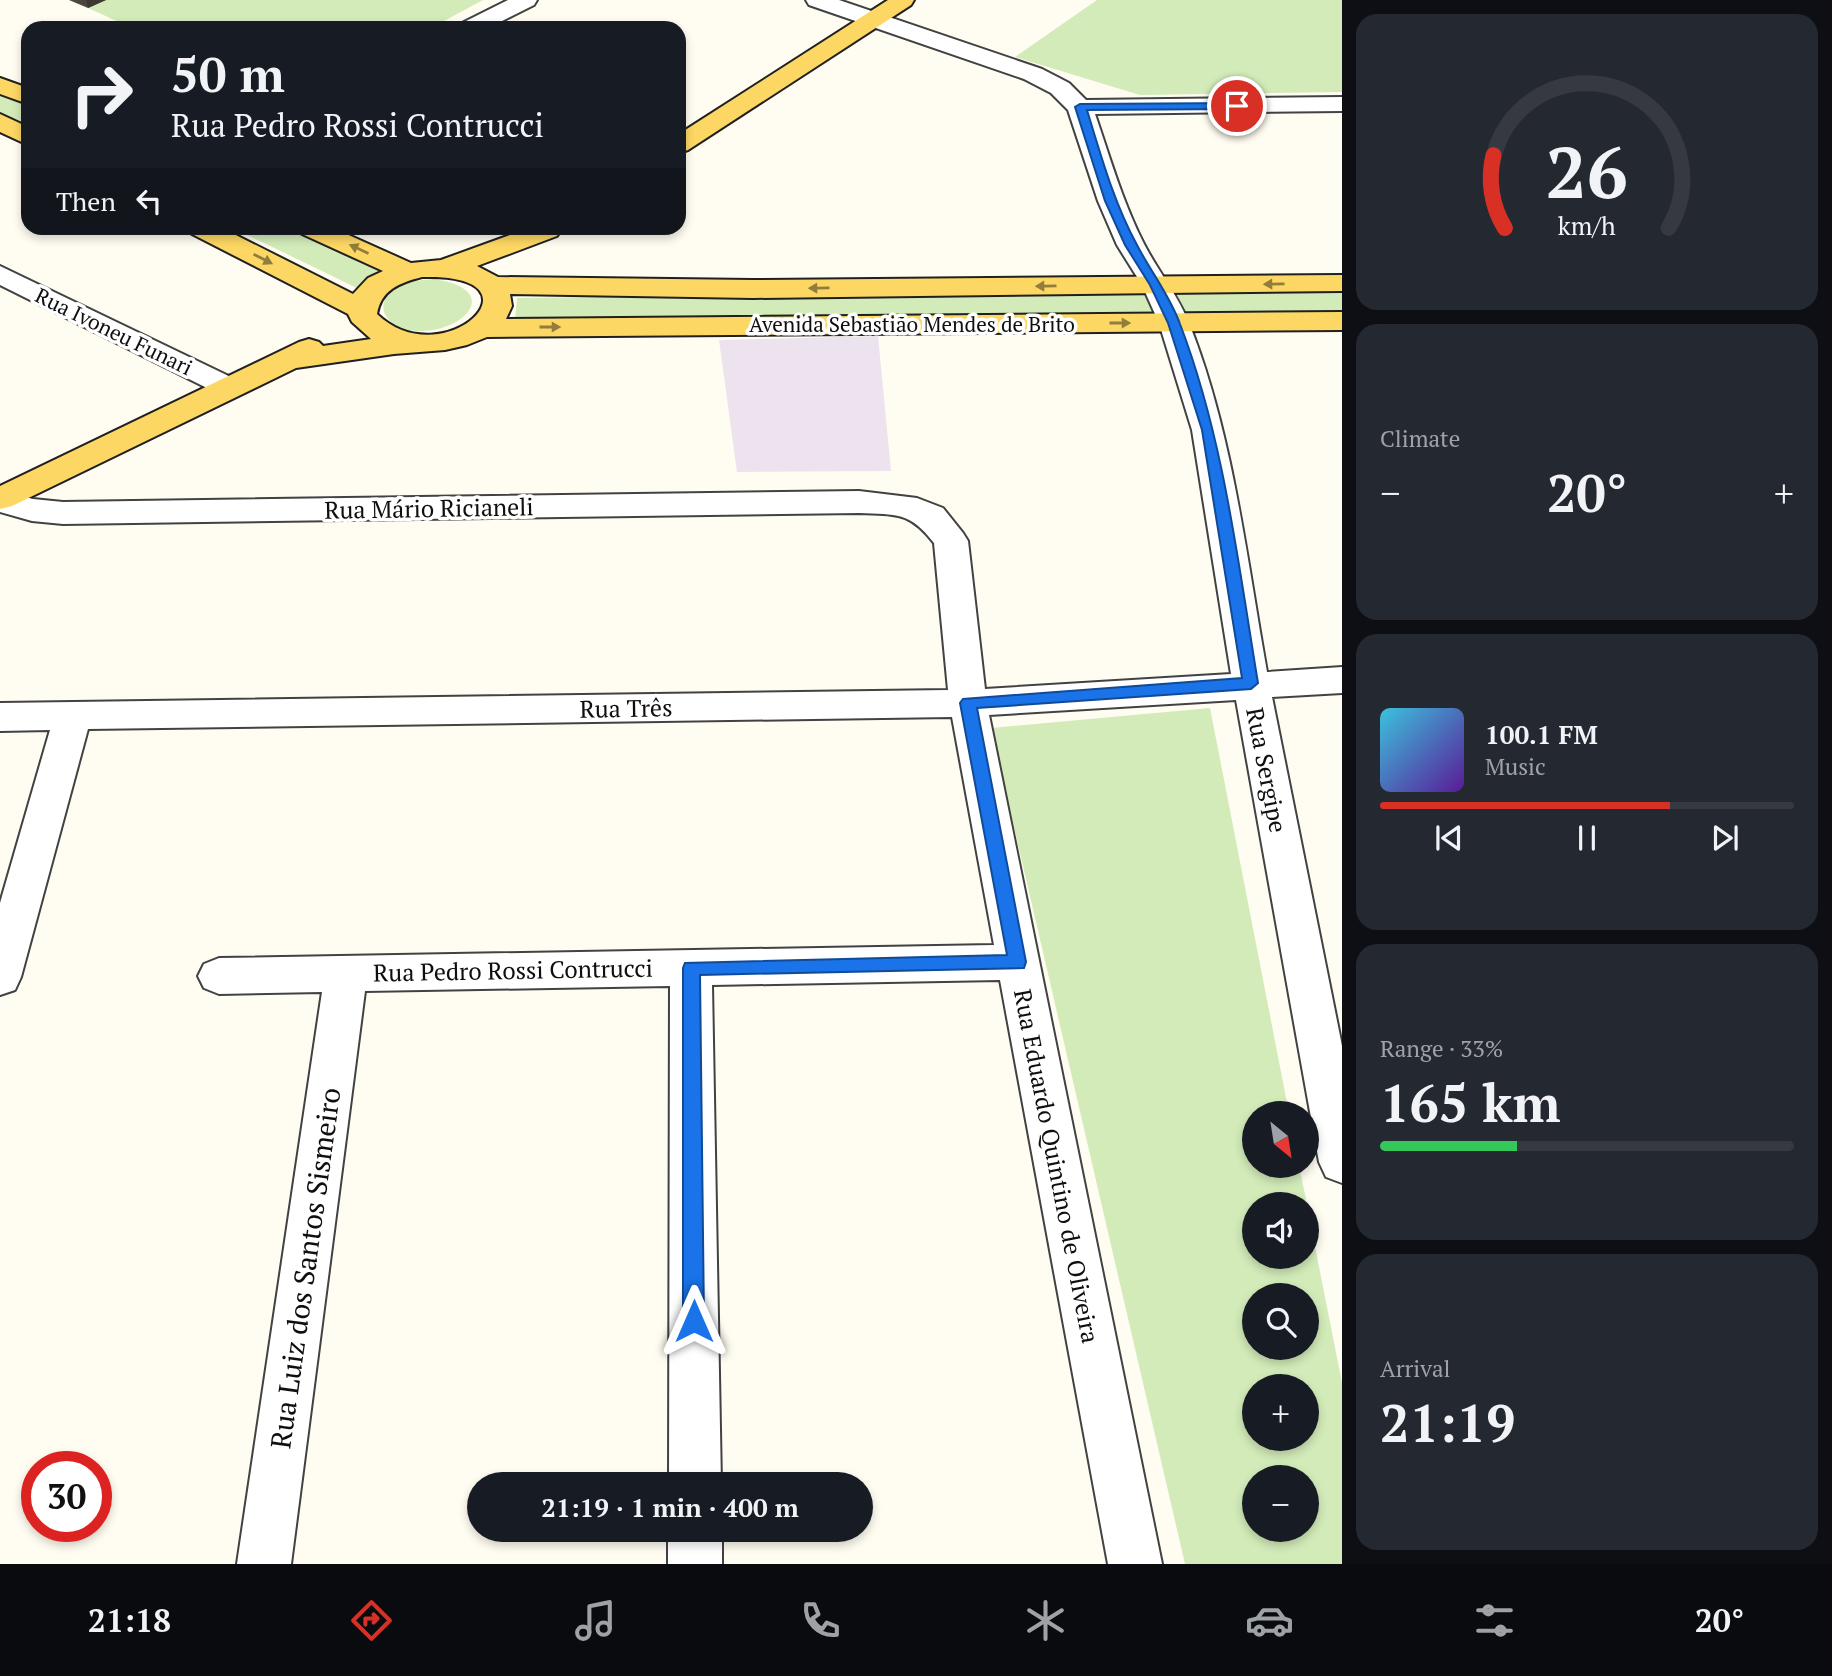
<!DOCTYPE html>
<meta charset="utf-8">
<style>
:root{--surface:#171b24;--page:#242831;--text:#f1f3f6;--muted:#9ea1a6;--line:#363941;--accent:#d93025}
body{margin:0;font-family:"PT Serif",serif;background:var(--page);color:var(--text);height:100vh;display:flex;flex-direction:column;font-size:26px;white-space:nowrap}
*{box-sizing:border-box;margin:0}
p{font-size:23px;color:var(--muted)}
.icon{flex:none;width:38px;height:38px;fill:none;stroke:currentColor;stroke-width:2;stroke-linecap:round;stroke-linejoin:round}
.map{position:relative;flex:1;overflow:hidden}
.panel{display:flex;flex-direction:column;gap:14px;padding:14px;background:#0d0f14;width:490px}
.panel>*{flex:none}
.hud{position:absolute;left:21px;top:21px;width:665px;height:214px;border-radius:21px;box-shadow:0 4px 10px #0003;background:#171b24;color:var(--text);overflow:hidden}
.needle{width:46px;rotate:150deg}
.fabs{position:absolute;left:1242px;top:1101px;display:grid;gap:14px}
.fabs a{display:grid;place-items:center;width:77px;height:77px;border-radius:50%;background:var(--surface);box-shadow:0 4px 10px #0003;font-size:35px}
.speed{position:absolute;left:21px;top:1451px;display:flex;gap:14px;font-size:35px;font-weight:700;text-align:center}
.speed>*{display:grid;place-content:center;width:91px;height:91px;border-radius:50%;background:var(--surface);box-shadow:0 4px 10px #0003;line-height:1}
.speed .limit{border:10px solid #d22;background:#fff;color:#111}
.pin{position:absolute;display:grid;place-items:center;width:60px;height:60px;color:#fff;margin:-30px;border:4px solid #fff;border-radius:50%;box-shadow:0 2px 7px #0007}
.me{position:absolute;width:77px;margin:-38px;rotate:0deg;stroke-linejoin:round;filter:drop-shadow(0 0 5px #0008)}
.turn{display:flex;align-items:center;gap:24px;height:147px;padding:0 35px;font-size:32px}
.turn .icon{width:91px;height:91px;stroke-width:2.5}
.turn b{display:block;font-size:49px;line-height:60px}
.then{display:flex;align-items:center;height:66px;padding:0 35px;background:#0003;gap:14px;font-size:26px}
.big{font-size:52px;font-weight:700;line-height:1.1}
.panel .widget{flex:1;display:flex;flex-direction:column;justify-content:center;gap:10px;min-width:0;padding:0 24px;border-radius:21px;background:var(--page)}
.panel .dial{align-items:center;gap:0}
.dial svg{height:182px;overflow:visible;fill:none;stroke:var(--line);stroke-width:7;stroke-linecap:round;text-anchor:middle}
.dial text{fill:var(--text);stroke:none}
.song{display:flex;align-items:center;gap:21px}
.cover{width:84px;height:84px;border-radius:10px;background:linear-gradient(135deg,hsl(190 70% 55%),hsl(270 70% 35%))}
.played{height:7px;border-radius:4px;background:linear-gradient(90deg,var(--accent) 70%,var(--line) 70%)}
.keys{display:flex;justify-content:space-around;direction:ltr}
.heat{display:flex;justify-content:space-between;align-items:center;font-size:38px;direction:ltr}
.charge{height:10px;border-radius:5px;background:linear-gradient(90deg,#34c759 33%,var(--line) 0)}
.trip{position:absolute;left:467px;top:1472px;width:406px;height:70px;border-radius:35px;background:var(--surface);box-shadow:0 4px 10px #0003;font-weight:700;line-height:70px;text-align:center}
.tab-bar{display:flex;height:112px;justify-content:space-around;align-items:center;background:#090b0e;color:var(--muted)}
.tab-bar .icon{width:49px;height:49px}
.tab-bar .on{color:var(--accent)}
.tab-bar b{font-size:32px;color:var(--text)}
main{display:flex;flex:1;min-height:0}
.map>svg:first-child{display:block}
</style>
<main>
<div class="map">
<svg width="1342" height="1564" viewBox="0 0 1342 1564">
<rect width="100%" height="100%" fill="#fffcf1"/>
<path fill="#ede3ee" d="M878,336L891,471L737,472L719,340Z"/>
<path fill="#d3ebb9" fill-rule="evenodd" d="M106,0H483L431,28H132L88,8Z
M1097,0H1342V92L1140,95L1015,57Z
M0,94L28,107V128L0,114Z
M233,228H286L386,274L359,289Z
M433,279C512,290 454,342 405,329C378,321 376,297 401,285C411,281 422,280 433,279Z
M1342,288V312L515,321L517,298Z
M1210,708L1289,1113H1255V1166H1299L1307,1204H1255V1256H1307V1206L1342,1383V1564H1185L991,728ZM1255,1295H1307V1348H1255ZM1255,1386H1307V1438H1255ZM1255,1477H1307V1530H1255Z"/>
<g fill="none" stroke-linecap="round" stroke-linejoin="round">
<defs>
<path id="minor" d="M508,0H537L534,5L488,28H458L462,23Z
M806,0H839L1042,69L1069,83L1086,100L1342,97V111L1095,114C1110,158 1123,203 1144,244C1158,271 1177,294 1189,323C1233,434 1246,555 1267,672L1342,667V693L1272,697L1342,1046V1183L1326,1177L1319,1162L1236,700L989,715L1162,1564H1108L1000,980L712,985L721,1484H669L670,986L365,991L291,1564H237L322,992L219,994L204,988L198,976L204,964L219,958L994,945L952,717L88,729L21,977L15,990L0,995V903L50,730L0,731V703L948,690L934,543C909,511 897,515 859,513L63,524L32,521L0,512V490L33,499L63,502L859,491L917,498L943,508L963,533L968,541L985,689L1231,674L1192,430L1159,323L1142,285L1117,245L1098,201L1068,110L1051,93L1024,79L809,5Z
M0,266L239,381L243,387L239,393L228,396L217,393L0,285Z
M668,1530H722V1564H668Z"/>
<path id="major" d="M888,0H914L911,5L688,150L679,153V134Z
M0,78L28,88V104L0,94Z
M0,114L28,127V145L0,132Z
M189,228H222L353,294L368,278L383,271L302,234L299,228H333L411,263L441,260L529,228H559L561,230L557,236L477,266L498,277L753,280L1342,275V291L753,298L510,294L512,306L506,319L1342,312V330L487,337L467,345L445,350L394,354L296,368L12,506L0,509V486L299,342L309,339L319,342L323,346L371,339L352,322L348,314L192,234ZM422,277C552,273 444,378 377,314C381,290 399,283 422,277Z"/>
</defs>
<use href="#minor" stroke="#424242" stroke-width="4"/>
<use href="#major" stroke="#202020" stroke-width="4"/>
<use href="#minor" fill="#fff" fill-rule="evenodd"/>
<use href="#major" fill="#fdd763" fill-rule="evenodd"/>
</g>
<path fill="#4c4540" d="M69,0H106L88,8Z"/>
<path fill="#3e3834" d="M86,0H106L88,8Z"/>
<defs><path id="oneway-solid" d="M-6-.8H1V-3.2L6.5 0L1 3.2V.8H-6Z" transform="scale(1.75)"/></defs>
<g fill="#927d3d">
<use href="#oneway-solid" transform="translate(359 249) rotate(-155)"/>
<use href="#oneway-solid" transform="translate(263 259) rotate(27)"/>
<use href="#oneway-solid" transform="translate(1274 284) rotate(179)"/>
<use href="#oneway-solid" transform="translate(1046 286) rotate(179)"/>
<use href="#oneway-solid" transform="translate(819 288) rotate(179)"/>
<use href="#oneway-solid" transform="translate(1120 323)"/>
<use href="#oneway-solid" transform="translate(550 327)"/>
</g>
<path fill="#1a73e8" stroke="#114b97" stroke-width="2" d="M1241,103L1243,106L1237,109L1087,110C1101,156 1114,203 1137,245C1151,272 1170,296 1180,324C1224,439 1238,563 1258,683L1251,689L977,708L1026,962L1024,968L700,975L704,1321L701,1328L694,1331L686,1328L683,1321V968L685,963L1007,955L960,703L963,699L1242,678L1202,430L1168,323L1150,285L1125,245L1105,201L1075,107L1080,104Z"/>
<g text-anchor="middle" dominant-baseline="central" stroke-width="7" stroke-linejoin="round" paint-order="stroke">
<g font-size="21" fill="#0f0f0f" stroke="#fff">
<text x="912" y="324">Avenida Sebastião Mendes de Brito</text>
<text transform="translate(114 331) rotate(26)">Rua Ivoneu Funari</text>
</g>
<g font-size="24" fill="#0f0f0f" stroke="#fff">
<text transform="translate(429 508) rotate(-1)">Rua Mário Ricianeli</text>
<text transform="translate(626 708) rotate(-1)">Rua Três</text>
<text transform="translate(1267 770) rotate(79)">Rua Sergipe</text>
<text transform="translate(513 970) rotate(-1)">Rua Pedro Rossi Contrucci</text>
<text transform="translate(1057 1166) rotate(79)">Rua Eduardo Quintino de Oliveira</text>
</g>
<g font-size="28" fill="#0f0f0f" stroke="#fff">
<text transform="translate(305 1268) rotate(-82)">Rua Luiz dos Santos Sismeiro</text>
</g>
</g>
</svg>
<div class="fabs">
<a><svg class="needle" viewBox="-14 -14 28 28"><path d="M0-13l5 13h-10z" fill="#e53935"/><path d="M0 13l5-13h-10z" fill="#9ea1a6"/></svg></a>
<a><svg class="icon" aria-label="sound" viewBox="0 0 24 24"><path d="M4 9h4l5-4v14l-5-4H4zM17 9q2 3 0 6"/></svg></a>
<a><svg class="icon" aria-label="search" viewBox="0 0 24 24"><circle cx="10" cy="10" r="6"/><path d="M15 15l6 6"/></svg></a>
<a>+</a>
<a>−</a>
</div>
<div class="speed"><div class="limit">30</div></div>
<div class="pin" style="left:1237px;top:106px;background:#d93025"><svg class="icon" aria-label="arrive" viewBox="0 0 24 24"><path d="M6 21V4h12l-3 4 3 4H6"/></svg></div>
<svg class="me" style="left:694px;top:1321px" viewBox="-20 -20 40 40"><path d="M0-17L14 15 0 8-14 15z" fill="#1a73e8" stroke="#fff" stroke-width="4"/></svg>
<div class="trip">21:19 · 1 min · 400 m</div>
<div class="hud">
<div class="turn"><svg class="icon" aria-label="right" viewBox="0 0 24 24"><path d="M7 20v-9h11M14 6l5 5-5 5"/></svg><div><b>50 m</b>Rua Pedro Rossi Contrucci</div></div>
<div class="then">Then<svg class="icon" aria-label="left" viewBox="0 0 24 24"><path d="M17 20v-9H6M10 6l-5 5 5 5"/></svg></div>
</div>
</div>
<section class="panel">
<div class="widget dial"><svg viewBox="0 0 100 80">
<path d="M14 69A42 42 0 1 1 86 69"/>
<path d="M14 69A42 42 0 0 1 9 37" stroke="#d93025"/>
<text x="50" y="56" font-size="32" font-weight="700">26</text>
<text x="50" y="72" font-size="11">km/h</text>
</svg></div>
<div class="widget"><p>Climate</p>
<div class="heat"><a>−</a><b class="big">20°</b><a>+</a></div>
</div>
<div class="widget">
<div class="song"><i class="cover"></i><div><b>100.1 FM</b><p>Music</p></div></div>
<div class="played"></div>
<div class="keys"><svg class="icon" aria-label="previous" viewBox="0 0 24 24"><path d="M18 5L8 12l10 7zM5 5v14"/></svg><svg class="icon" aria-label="pause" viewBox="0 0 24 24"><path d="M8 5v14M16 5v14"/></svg><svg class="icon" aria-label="next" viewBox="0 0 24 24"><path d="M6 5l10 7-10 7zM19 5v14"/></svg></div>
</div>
<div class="widget"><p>Range · 33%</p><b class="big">165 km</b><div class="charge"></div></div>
<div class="widget"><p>Arrival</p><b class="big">21:19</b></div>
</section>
</main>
<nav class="tab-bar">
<b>21:18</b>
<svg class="icon on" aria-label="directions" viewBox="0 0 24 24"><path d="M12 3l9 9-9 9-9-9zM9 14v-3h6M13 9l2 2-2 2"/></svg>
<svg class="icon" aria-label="music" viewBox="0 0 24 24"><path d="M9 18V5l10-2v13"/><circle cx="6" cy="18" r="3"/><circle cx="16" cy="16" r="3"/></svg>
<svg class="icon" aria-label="phone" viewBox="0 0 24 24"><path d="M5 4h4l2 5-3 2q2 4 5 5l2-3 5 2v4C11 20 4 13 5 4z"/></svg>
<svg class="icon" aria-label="climate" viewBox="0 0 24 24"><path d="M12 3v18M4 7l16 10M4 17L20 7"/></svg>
<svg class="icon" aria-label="car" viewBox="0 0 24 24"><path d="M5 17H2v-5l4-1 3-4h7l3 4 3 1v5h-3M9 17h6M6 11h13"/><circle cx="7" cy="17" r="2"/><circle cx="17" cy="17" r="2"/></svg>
<svg class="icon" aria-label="filters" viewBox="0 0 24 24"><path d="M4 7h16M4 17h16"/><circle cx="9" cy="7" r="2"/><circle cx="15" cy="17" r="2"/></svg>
<b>20°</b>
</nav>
